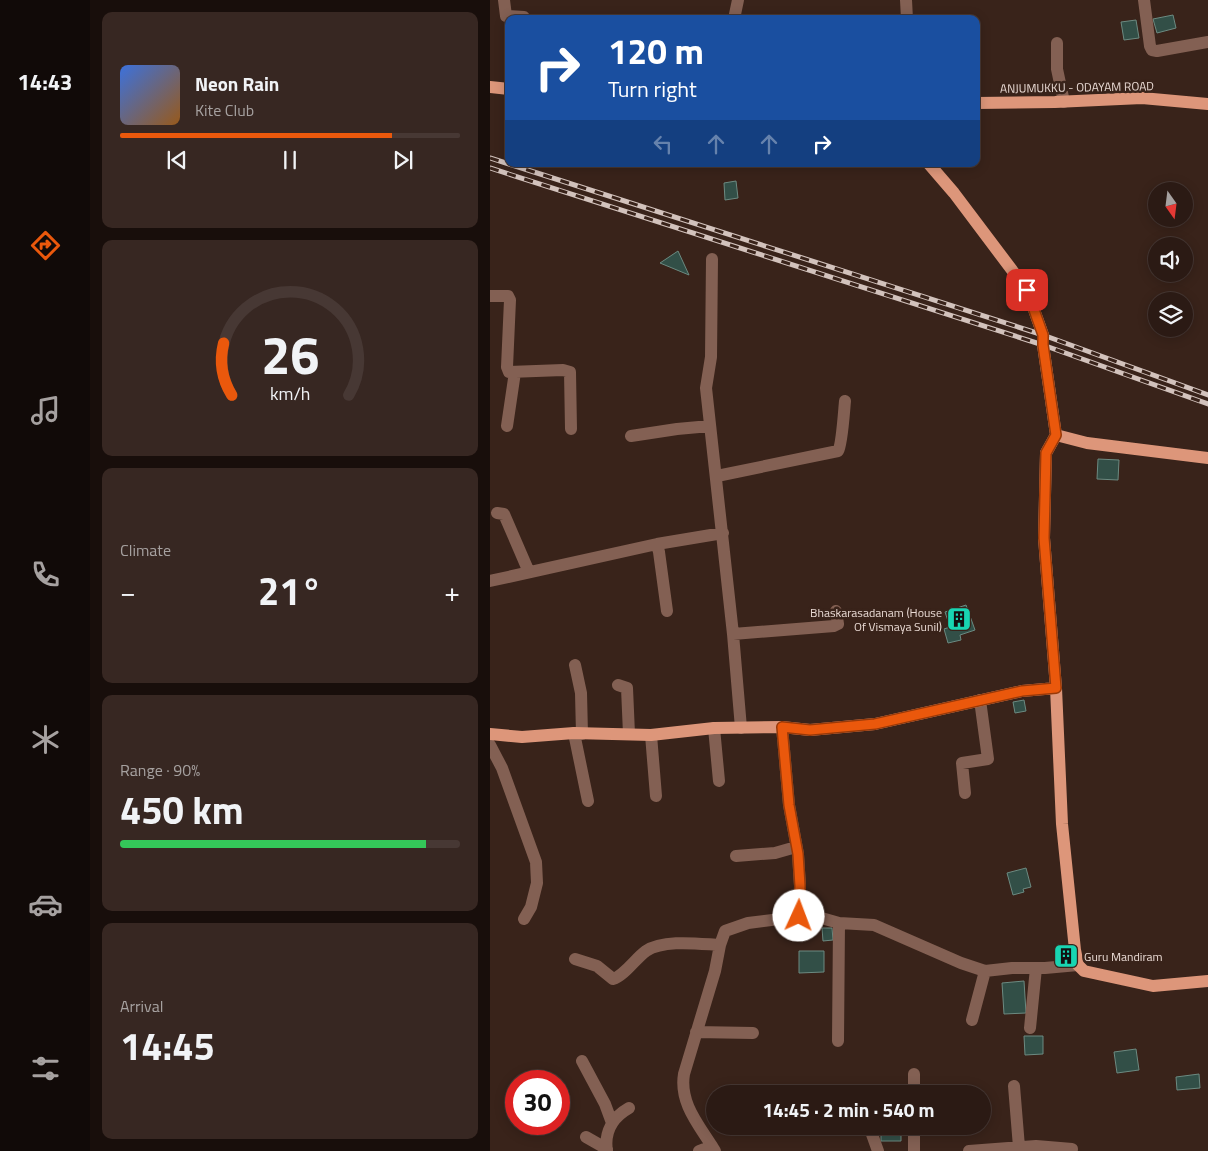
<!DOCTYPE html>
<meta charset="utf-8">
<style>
:root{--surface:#2b1a14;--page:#372722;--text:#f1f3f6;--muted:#a6a1a0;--line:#473834;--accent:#ea580c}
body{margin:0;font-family:"Titillium Web",sans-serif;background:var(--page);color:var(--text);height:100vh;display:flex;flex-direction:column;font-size:19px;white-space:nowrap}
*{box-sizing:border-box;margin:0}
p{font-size:16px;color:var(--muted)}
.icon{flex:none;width:28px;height:28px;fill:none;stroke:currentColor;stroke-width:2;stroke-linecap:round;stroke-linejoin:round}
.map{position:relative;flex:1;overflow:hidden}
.details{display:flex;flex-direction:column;gap:12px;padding:12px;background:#180e0b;width:400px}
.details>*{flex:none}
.banner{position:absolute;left:15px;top:15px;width:475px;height:152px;border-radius:10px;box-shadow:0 2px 12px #0003,0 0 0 1px var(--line);background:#1a4fa0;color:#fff;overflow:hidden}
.needle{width:32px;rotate:166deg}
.fabs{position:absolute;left:658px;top:182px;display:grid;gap:10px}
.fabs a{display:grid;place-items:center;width:45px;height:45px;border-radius:50%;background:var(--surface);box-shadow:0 2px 12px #0003,0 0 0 1px var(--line);font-size:25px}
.speed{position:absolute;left:15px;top:1070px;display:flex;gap:10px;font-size:25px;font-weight:700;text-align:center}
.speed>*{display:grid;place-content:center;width:65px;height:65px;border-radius:50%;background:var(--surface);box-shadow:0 2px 12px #0003,0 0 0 1px var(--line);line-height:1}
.speed .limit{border:8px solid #d22;background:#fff;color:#111}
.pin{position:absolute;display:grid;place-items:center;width:42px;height:42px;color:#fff;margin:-21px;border-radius:10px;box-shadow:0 2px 8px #0006}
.me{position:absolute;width:55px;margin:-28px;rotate:2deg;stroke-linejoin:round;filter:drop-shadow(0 0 4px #0008)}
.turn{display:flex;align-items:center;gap:18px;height:105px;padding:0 20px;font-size:22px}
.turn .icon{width:65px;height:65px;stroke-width:2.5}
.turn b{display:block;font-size:35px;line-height:42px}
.lanes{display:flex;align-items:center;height:48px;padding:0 20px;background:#0003;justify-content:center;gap:25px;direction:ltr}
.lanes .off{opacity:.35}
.big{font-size:38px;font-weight:700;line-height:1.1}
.details .tile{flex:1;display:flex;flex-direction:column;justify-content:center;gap:8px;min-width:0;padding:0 18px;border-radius:10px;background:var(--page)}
.details .dial{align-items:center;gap:0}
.dial svg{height:130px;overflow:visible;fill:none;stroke:var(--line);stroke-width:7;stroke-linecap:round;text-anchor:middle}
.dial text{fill:var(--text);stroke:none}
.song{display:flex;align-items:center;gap:15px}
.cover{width:60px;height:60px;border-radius:8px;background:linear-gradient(135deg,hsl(220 70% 55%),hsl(30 70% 35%))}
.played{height:5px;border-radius:2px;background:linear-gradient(90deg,var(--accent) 80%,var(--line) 80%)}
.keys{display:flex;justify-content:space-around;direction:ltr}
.heat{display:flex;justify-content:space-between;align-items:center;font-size:28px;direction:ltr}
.charge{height:8px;border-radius:4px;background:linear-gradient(90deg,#34c759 90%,var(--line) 0)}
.trip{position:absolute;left:216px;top:1085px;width:285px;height:50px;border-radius:25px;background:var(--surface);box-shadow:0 2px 12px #0003,0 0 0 1px var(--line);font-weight:700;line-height:50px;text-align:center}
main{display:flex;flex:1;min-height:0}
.tab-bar{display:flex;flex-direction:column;width:90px;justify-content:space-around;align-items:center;background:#110a08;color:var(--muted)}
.tab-bar .icon{width:35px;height:35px}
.tab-bar .on{color:var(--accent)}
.tab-bar b{font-size:22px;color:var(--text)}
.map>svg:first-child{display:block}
</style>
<main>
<nav class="tab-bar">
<b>14:43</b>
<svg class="icon on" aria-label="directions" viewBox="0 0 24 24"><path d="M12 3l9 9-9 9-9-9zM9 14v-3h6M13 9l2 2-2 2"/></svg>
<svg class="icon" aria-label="music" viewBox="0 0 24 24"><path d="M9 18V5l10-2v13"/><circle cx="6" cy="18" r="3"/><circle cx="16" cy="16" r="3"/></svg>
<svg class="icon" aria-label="phone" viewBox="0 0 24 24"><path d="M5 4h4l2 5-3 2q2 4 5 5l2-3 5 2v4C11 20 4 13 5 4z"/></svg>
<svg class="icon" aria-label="climate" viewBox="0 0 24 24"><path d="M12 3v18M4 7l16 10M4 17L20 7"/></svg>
<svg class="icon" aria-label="car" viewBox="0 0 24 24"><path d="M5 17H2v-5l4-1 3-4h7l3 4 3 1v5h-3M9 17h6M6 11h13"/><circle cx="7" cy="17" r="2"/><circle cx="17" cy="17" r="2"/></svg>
<svg class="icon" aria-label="filters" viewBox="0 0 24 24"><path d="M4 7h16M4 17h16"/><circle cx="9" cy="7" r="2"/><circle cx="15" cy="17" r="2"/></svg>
</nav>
<section class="details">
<div class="tile">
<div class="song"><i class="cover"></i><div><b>Neon Rain</b><p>Kite Club</p></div></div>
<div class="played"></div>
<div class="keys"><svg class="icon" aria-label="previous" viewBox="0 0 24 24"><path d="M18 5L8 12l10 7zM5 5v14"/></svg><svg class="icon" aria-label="pause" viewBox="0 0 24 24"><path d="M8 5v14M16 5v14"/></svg><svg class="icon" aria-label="next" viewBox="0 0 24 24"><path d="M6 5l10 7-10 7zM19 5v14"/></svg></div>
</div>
<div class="tile dial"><svg viewBox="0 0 100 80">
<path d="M14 69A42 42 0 1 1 86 69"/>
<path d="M14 69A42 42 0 0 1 9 37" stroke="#ea580c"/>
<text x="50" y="56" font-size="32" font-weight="700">26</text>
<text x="50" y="72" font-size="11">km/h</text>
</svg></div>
<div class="tile"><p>Climate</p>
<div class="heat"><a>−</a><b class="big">21°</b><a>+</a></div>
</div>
<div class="tile"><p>Range · 90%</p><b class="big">450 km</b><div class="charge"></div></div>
<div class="tile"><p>Arrival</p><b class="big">14:45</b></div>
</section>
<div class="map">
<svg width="718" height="1151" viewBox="0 0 718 1151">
<rect width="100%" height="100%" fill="#39231a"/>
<path fill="#324f47" stroke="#6c8a81" d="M683,15L686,28L667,33L663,19Z
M646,20L649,38L634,40L631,22Z
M246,181L248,198L235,200L234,183Z
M188,251L199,275L170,263Z
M608,459L629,460L628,480L607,479Z
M476,605L485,630L470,635L471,640L458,643L454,629L460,627L455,612Z
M534,700L536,711L525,713L523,702Z
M536,868L541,887L533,889L534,892L523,895L517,873Z
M332,928H342L343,940L333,941Z
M309,951H334V972L309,973Z
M534,981L536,1013L514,1014L512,983Z
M534,1036H553V1054L535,1055Z
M646,1049L649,1070L627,1073L624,1052Z
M709,1074L710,1088L687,1090L686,1077Z
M391,1126H411V1141H391Z"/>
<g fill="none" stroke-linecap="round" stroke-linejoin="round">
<path stroke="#836053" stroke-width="12" d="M14,0L16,16L34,17V19
M416,0L417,19
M654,0L660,46L662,50L667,51L718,42
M244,19L248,0
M567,43V69L574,102
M222,259L221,357L216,388L243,634L251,728
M0,296H18L20,300L17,367L19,372L73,370L80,372L81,429
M17,426L25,372
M141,436L187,429L220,426
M227,476L348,451C352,445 354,411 355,401
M7,513L14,514L39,572
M167,544L169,552L177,611
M0,581L167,544L233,533
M243,634L344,626L348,624L346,611
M85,665L91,693L92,734
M128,685L137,688L139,734
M292,727L299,805L308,854L310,886L309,916
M224,728L229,781
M84,733L98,801
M161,735L166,796
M0,745L12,768L46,862L47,883L41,907L34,919
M475,793L472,763L498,759L490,700
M246,856L285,853L306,847
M85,959L107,966L123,979C134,976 146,958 156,951C174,939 210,944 230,945L235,931L258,923L321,915L349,923L384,925L471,963L495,971L522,968H555L588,965
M482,1020L495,971
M540,1028L546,968
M206,1032L263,1033
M348,1041L349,923
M92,1061L115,1104L122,1123
M524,1086L529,1147
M424,1094V1074
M379,1126L388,1151
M96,1137L117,1149
M117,1151C114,1132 123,1117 139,1108
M209,1151L222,1146
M225,1151C210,1126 189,1104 194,1074L225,971L230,945
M424,1151V1126
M479,1151L546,1146L582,1149"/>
<path stroke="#dd967a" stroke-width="12" d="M0,87L19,89
M486,103L565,102L652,98L718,104
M439,164L464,193L537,290L553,335V345L566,435L597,443L718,458
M566,435L556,453L554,538L566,688L572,824L585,950L588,965L594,971L663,986L718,981
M0,734L32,737L84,733L161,735L224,728L292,727L320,730L385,724L532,691L566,688"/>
<defs>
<path id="rail" d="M0,158L19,164
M19,164L553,335L718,395
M0,168L553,345L718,404"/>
</defs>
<use href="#rail" stroke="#d2c2bc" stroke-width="5"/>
<use href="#rail" stroke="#39231a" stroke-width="3" stroke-dasharray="9" stroke-linecap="butt"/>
</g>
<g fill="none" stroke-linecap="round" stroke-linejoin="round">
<defs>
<path id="route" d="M309,916L310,886L308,854L299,805L292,727L320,730L385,724L532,691L566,688L554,538L556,453L566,435L553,345V335L537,290"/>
</defs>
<use href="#route" stroke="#983908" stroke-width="12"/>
<use href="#route" stroke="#ea580c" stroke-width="9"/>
</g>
<defs>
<symbol id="building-square" viewBox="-11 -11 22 22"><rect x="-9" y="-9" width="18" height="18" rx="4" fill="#18d5b2" stroke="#39231a"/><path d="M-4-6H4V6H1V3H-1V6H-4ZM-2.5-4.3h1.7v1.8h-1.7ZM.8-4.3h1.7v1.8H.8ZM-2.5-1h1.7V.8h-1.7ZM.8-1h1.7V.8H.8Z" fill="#111"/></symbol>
</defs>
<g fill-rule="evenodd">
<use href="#building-square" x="455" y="605" width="28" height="28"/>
<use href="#building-square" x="562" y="942" width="28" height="28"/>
</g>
<g text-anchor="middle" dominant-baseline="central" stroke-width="5" stroke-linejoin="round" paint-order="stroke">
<g font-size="12" fill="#e9dad4" stroke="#39231a">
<text transform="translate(587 87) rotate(-1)">ANJUMUKKU - ODAYAM ROAD</text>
</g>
<g font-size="12" fill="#e9dad4" stroke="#39231a" text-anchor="end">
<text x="452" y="612">Bhaskarasadanam (House<tspan x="452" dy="14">Of Vismaya Sunil)</tspan></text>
<text x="594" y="956" text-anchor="start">Guru Mandiram</text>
</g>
</g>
</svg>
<div class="fabs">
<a><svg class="needle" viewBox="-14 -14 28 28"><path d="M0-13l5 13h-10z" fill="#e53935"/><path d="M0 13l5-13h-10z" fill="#a6a1a0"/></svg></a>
<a><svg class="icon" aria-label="sound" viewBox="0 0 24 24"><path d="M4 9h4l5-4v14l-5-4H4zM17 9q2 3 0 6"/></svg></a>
<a><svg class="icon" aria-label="layers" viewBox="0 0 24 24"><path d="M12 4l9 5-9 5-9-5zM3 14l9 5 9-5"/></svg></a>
</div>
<div class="speed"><div class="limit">30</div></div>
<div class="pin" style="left:537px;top:290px;background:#d93025"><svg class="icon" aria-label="arrive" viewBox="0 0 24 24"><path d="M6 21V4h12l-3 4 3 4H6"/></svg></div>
<svg class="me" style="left:309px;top:916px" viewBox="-20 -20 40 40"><circle r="19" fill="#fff"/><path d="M0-13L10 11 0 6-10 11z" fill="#ea580c"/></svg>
<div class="trip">14:45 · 2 min · 540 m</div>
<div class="banner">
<div class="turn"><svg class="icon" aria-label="right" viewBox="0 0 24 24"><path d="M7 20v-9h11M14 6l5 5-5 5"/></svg><div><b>120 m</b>Turn right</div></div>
<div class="lanes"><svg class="icon off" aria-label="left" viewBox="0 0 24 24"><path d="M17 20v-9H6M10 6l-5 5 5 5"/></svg><svg class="icon off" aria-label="ahead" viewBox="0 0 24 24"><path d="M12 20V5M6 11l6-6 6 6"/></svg><svg class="icon off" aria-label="ahead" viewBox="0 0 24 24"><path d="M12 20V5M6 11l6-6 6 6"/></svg><svg class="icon" aria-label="right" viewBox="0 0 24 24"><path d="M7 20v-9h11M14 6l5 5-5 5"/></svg></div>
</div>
</div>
</main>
